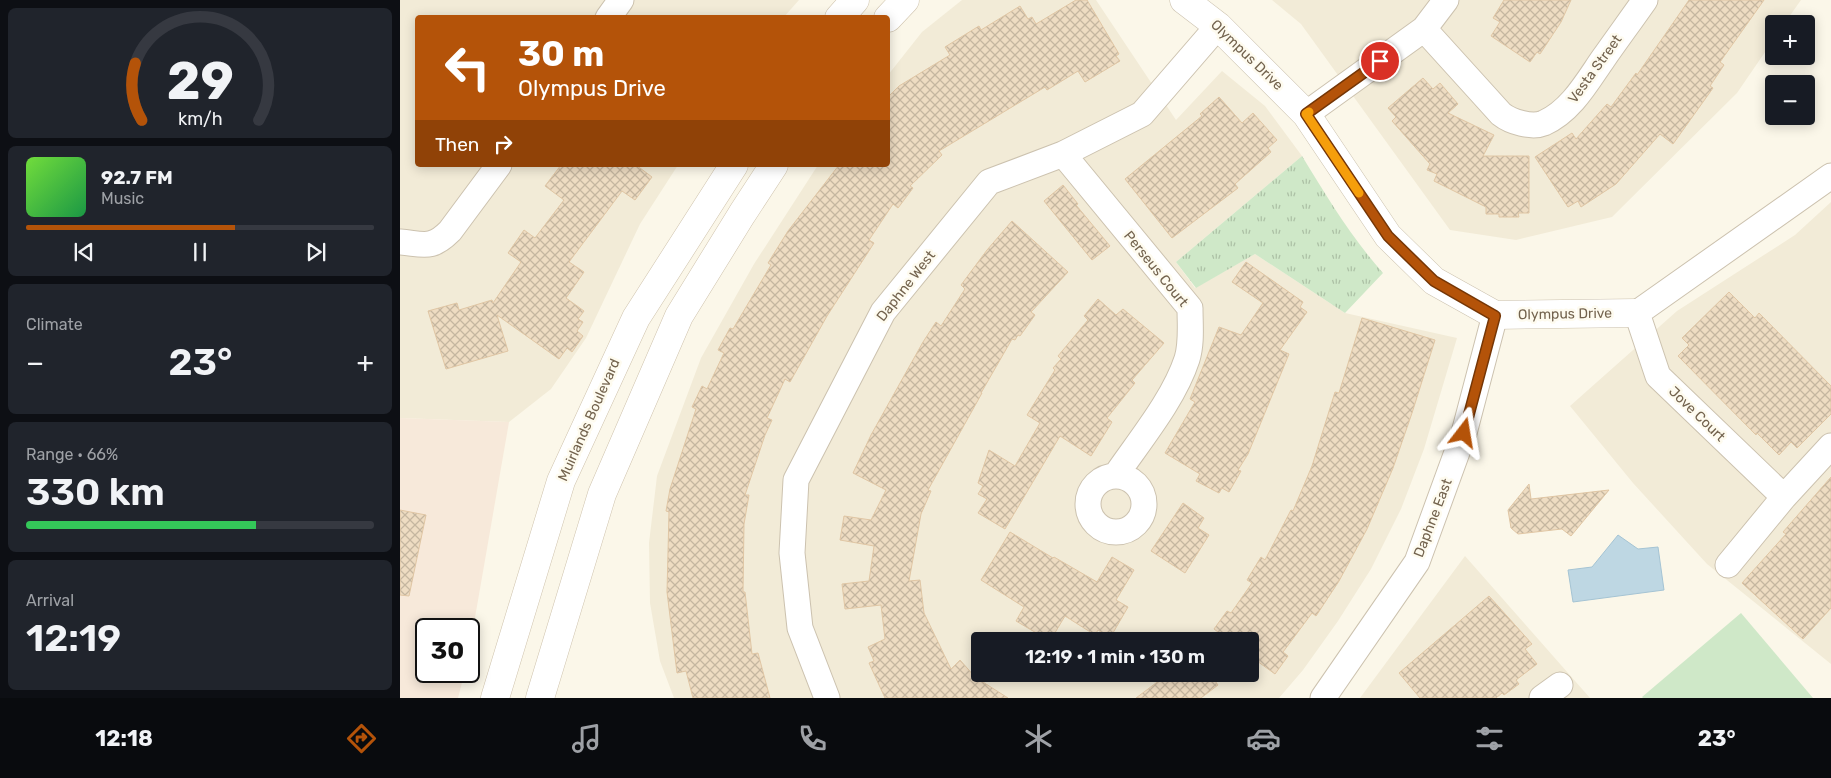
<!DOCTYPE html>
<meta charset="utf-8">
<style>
:root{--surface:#171b24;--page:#20242c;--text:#f1f3f6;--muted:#9ea1a6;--line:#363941;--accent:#b45309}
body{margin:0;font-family:Rubik,sans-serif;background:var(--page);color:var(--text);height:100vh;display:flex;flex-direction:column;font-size:19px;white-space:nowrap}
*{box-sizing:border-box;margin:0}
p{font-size:16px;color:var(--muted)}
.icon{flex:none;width:28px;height:28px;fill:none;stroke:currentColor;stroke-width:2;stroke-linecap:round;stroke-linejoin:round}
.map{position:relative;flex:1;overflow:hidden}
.details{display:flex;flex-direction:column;gap:8px;padding:8px;background:#0d0f14;width:400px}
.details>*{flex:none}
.banner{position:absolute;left:15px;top:15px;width:475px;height:152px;border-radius:5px;box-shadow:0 2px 12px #0003;background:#b45309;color:#fff;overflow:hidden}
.fabs{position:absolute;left:1365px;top:15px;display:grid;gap:10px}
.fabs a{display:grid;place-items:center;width:50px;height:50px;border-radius:5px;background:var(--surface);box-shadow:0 2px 12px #0003;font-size:25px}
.speed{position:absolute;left:15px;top:618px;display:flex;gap:10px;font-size:25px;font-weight:700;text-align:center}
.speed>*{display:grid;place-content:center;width:65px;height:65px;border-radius:50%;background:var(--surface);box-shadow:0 2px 12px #0003;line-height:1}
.speed .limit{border:2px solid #111;border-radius:8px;background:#fff;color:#111}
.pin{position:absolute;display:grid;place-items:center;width:42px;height:42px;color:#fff;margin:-21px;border:2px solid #fff;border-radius:50%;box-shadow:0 1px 5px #0007}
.me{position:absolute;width:55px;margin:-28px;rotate:14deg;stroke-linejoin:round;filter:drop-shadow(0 0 4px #0008)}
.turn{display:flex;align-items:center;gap:18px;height:105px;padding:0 20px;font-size:22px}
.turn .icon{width:65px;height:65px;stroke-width:2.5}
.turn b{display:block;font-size:35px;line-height:42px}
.then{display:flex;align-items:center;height:48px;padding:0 20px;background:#0003;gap:10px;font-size:19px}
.big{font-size:38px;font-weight:600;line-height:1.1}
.details .widget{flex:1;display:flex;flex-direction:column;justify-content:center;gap:8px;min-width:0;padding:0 18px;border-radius:8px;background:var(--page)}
.details .dial{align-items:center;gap:0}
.dial svg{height:130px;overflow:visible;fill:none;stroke:var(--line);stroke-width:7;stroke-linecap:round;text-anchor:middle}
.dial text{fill:var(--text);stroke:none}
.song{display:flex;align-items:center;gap:15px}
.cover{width:60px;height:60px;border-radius:8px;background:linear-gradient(135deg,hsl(100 70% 55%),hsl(140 70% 35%))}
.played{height:5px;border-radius:2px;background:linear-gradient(90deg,var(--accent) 60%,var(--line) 60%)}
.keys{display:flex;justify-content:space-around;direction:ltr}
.heat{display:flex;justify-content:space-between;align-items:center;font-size:28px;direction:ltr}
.charge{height:8px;border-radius:4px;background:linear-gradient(90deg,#34c759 66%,var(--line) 0)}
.trip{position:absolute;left:571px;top:632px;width:288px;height:50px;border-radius:5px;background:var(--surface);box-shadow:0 2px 12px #0003;font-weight:600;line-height:50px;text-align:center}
.menu{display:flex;height:80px;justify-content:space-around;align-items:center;background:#090b0e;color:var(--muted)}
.menu .icon{width:35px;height:35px}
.menu .active{color:var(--accent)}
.menu b{font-size:22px;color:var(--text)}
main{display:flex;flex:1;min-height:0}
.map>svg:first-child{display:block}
</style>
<main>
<section class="details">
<div class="widget dial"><svg viewBox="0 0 100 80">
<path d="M14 69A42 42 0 1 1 86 69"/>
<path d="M14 69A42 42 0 0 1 10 34" stroke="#b45309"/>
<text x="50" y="56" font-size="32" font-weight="700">29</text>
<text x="50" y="72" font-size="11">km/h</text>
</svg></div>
<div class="widget">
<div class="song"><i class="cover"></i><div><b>92.7 FM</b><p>Music</p></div></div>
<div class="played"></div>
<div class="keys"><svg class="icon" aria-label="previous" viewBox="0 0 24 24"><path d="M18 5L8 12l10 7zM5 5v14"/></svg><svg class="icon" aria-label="pause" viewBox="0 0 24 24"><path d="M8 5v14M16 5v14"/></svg><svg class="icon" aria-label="next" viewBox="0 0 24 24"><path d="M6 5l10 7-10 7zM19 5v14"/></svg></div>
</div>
<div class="widget"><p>Climate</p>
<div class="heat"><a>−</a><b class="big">23°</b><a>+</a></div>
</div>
<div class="widget"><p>Range · 66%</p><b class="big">330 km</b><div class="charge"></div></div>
<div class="widget"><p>Arrival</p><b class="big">12:19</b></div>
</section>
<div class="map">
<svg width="1431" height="698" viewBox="0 0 1431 698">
<defs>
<pattern id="park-tufts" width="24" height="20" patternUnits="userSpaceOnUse" patternTransform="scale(1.25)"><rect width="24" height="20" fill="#cfe8c8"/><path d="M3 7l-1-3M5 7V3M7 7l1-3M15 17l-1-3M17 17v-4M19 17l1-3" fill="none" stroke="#acc0a5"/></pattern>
<pattern id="building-cross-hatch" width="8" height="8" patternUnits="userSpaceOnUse" patternTransform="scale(1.25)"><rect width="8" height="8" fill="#eedcc2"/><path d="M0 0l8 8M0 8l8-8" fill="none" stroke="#c5b6a0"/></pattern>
</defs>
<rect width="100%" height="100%" fill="#fbf7e9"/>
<path fill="#f2ebd7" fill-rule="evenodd" d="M0,0H399L383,18H18V165H278L240,224L186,338L151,389L109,422L0,418Z
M562,0H696L776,120L822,71L865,106L902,156L776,262L795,288L855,254L945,313L1057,338L1024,449L1001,509L971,569L938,621L903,670L879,698H274L260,661L250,603L249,543L257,476L301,358L354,264L418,165H488V75L522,32ZM580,641H850V674H580Z
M872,0H1401L1384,24H1374V39L1337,93L1212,217L1116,240L1050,230L901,24Z
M1431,202V664L1307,564L1233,483L1170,406L1277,311L1395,235Z
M1065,556L1190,698H960Z"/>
<path fill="#f7e9da" d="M0,418L109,422L69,652V629H26V671H65L58,698H0Z"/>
<path fill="#cfe8c8" d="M1341,613L1413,698H1243L1242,697Z"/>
<path fill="url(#park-tufts)" d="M902,156C927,197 951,237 983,273L945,313L855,254L796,288L776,262Z"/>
<path fill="#bed7e3" stroke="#a5c4d4" d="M1218,535L1238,549L1258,547L1264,590L1173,602L1168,570L1192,567Z"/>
<path fill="url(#building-cross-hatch)" stroke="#e0c6a4" d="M676,0H687L719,54L716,56L720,61L685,82L678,71L647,90L645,87L539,151L542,155L510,186L513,188L498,208L493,204L469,240L474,243L427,316L390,382L385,379L367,418L372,420L365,435L345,495H349L344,524L343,592H345L352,654L358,653L370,698H293L286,671L277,673L267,592L269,512L266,511L270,489L296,409L292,407L302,386L307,389L324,353L318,350L330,328L333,329L371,265L368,263L388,231L439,165H488V97L499,86L550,55L545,47L579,26L581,30L620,6L628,19L632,17L636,24Z
M1104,0H1171L1161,22L1140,54L1137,52L1130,62L1091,36L1100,22L1093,18Z
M1289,0H1364L1320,62L1324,65L1310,86L1313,88L1273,144L1260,134L1216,184L1181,207L1178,201L1168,207L1135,157L1172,133L1176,139L1207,104L1211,107L1236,73L1237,75Z
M1023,78L1033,89L1040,83L1058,104L1048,113L1094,135L1083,156H1129V213H1118L1119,217H1099V214H1086V207L1034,181L1037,174L1027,170L1030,164L992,121L996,117L988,108Z
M819,97L842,123L853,113L877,140L868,148L871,152L835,184L838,188L772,238L725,179L802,116L800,114Z
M161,165H236L252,177L235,200L222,191L169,262L184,272L166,298L184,311L178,319L183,322L177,331L183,336L172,352L167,348L159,359L97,315L108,351L46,369L28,311L57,303L59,310L92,300L93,303L121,262L108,253L124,230L135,238L164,200L145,186Z
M663,185L678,204L676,205L710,246L692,260L644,201Z
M612,221L668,272L631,312L635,315L620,336L618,335L615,340L612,339L581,393H582L528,490L531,491L521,514L509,581L520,580L524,613L551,669L560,660L575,677L608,698H485L469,663L474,661L468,647L485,639L481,605L445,609L442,584L469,581L474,546L440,540L444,516L471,520L486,490L453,473L471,435L523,342L536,322L541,326L565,289L561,285L587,250Z
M846,262L903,302L900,307L907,312L880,350L889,354L848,454L838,470L841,471L829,492L822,488L819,493L796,481L800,474L765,453L795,402L790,399L819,327L841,335L863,303L832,282Z
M1329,292L1355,318L1359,313L1431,386V414L1397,448L1391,442L1379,455L1357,433L1356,435L1278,356L1289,345L1282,338Z
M698,299L716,315L723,309L764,343L732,380L735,383L707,418L712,422L691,456L660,436L605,529L578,513L587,499L578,494L583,486L578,483L589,450L615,466L640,423L627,415L655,370L653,368L661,359L658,356L688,320L684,316Z
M962,318L1035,340L1012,413L993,468L967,529L939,581L916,616L912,613L883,652L888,656L875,674L850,656V641H830L814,629L827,611L831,613L852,583L847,580L861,557L865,560L891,510L893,511L912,466L935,392L939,393Z
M1431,477V608L1403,639L1342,583L1386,534L1383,532Z
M1129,484L1131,499L1209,490L1171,536L1162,529L1118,534L1111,528L1108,510Z
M783,503L804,518L798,528L809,535L785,573L751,551Z
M0,510L26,515L9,596L0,595Z
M610,532L653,558L654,557L697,582L712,557L734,570L716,600L728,607L710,638L698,630L695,635L665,616L650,641L616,621L624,607L581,580Z
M1089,596L1132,644L1125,649L1137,664L1116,680L1119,684L1104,695L1102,693L1096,698H1020L999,673Z
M768,674H810L818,685L801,698H736Z"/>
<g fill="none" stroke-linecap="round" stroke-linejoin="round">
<defs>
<path id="minor" d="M208,18L221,0
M1024,29L1101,114C1111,122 1132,128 1144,123C1171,111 1187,82 1203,59C1217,39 1231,20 1245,0
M906,114L1024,29L1046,0
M663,154L790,308C790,325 792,343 787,359C774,399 740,440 716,475
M0,242C24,244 31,250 50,231L99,165
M688 504a28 28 0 1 1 56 0a28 28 0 1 1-56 0Z
M1384,497L1258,376L1237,313L1431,176
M1328,565L1384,497L1431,446
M427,698L400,628L392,553L396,480L483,312L589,182L663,154L742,114L818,26
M923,698L1017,562L1064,433L1095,315
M1142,698L1160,685"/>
<path id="tertiary" d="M784,0L818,26L906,114L988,236L1034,281L1095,315L1237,313"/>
<path id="secondary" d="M439,18L455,0
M488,18L505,0
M95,698L161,481L236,318L334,165
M140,698L202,494L279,316L342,214L374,165"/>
</defs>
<use href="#minor" stroke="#ccc2af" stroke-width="27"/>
<use href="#tertiary" stroke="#ccc2af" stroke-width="29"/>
<use href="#secondary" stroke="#cfc3ad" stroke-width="29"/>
<use href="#minor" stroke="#fff" stroke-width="25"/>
<use href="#tertiary" stroke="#fff" stroke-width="28"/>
<use href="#secondary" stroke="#fff" stroke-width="28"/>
</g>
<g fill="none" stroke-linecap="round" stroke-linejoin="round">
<defs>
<path id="route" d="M980,61L906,114L988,236L1034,281L1095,316L1064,433"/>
</defs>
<use href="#route" stroke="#753606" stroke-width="12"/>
<use href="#route" stroke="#b45309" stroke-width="9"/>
<path stroke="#f59e0b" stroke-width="9" d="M909,112L906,114L959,193"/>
</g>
<g text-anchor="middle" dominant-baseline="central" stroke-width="5" stroke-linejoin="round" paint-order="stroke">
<g font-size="14" fill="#73634e" stroke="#fefbef">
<text transform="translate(847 55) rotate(44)">Olympus Drive</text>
<text transform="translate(1195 69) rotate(-54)">Vesta Street</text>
<text transform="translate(756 269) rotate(51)">Perseus Court</text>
<text transform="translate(506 286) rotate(-52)">Daphne West</text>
<text transform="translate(1165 314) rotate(-1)">Olympus Drive</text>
<text transform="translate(1297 414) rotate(44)">Jove Court</text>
<text transform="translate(189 420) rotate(-66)">Muirlands Boulevard</text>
<text transform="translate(1033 518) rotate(-69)">Daphne East</text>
</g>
</g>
</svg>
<div class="fabs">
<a>+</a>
<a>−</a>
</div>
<div class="speed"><div class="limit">30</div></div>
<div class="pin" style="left:980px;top:61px;background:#d93025"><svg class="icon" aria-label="arrive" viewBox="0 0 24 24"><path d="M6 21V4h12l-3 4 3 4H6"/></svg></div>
<svg class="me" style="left:1064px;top:433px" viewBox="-20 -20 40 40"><path d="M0-17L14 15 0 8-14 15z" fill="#b45309" stroke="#fff" stroke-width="4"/></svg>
<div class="trip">12:19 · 1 min · 130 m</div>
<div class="banner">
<div class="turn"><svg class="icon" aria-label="left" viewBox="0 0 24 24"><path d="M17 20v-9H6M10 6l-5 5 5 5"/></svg><div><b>30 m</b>Olympus Drive</div></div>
<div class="then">Then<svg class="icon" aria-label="right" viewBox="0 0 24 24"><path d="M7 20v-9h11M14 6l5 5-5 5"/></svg></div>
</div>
</div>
</main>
<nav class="menu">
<b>12:18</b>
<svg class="icon active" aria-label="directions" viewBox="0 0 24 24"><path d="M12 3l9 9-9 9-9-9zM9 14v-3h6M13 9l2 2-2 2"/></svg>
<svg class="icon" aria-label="music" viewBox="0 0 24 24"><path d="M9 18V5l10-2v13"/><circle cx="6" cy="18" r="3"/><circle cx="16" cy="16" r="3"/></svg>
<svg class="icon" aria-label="phone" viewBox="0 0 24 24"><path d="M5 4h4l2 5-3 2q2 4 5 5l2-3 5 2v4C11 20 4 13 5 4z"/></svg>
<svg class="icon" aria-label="climate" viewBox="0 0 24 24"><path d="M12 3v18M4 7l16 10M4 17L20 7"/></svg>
<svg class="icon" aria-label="car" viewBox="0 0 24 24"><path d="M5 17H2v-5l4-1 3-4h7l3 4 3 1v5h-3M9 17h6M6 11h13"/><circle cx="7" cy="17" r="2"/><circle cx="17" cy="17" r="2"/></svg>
<svg class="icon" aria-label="filters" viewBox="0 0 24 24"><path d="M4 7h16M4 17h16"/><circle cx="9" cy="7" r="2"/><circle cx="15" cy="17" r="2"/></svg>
<b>23°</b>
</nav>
